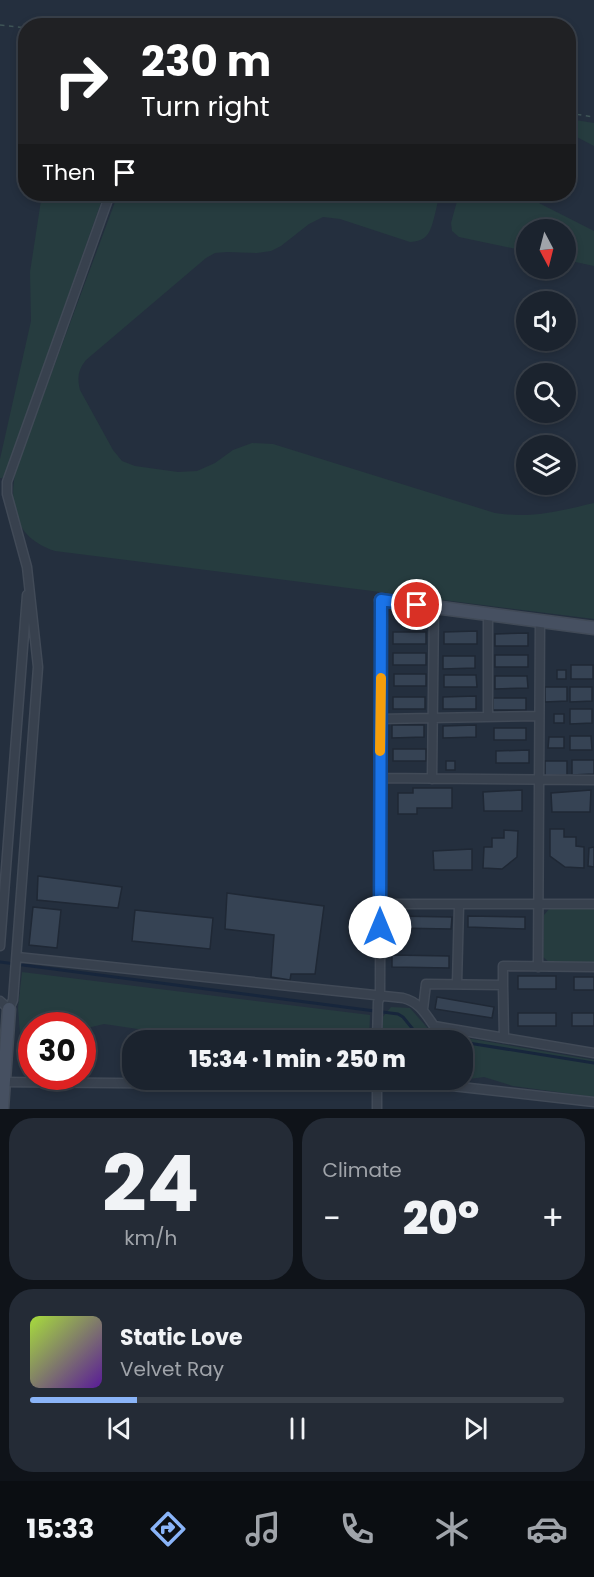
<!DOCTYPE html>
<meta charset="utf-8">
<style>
:root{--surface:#1b232e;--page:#242b36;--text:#f1f3f6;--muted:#a0a4aa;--line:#39404a;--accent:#8ab4f8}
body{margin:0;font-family:Poppins,sans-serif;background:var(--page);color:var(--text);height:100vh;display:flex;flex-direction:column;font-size:22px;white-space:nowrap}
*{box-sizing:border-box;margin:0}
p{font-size:20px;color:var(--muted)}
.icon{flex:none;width:33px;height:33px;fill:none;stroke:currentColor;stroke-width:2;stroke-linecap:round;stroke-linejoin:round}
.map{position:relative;height:1109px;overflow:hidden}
.side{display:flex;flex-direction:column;gap:9px;padding:9px;background:#0f1319;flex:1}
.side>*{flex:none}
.guide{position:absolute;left:18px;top:18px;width:558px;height:183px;border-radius:24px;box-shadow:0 3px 9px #0003,0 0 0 2px var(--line);background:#202124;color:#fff;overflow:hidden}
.needle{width:39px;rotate:173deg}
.buttons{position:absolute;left:516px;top:219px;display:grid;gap:12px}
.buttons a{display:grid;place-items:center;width:60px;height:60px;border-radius:50%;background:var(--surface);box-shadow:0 3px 9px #0003,0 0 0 2px var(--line);font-size:30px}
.speed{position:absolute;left:18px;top:1012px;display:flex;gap:12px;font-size:30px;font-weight:700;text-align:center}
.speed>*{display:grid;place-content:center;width:78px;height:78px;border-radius:50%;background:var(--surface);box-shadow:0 3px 9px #0003,0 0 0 2px var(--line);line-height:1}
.speed .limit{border:9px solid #d22;background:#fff;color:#111}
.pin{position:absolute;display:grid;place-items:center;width:51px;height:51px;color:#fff;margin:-26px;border:3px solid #fff;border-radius:50%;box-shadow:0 2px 6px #0007}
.me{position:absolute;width:66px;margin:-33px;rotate:0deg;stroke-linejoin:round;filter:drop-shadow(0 0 4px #0008)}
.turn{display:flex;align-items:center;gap:21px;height:126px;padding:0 24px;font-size:27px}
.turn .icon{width:78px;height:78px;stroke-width:2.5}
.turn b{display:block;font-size:42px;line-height:51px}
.then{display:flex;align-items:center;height:57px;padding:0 24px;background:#0003;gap:12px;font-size:22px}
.big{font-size:45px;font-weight:800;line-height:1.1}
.side .tile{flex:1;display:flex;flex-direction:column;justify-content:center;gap:9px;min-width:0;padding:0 21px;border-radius:24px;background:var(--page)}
.side .dial{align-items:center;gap:0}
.dial b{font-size:78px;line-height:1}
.song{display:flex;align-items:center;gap:18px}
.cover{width:72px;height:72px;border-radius:9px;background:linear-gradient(135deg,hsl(80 70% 55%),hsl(270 70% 35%))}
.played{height:6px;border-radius:3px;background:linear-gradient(90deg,var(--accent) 20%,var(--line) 20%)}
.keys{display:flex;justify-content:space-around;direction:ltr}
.heat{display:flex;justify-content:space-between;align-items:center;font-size:33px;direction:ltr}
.side .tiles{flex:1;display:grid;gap:9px;grid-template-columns:1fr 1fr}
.tile:last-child{grid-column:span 2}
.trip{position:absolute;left:122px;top:1030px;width:351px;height:60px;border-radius:24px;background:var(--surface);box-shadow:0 3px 9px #0003,0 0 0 2px var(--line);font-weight:800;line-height:60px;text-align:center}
.tab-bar{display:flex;height:96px;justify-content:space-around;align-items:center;background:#0b0e12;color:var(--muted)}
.tab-bar .icon{width:42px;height:42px}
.tab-bar .current{color:var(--accent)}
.tab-bar b{font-size:27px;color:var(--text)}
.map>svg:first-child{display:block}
</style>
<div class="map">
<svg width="594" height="1109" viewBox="0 0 594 1109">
<rect width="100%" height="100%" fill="#242f3e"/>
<path fill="#263c3f" d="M569,119L594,123V146L569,133Z
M42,194H104L5,475L2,478H0V459L31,321L30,272Z
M118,194H439C438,202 436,210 434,218C430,233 427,241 410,242L340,219L323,217L309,224L281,246L271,251L257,253L227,252L215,253L206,258L86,360C78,370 77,378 80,390L113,450L122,461L135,466L178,472L197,471L215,463L233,450L252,443L273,444L495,513C531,519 559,511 594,503V619L55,551C15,538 8,507 16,469Z
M459,194H487L533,200L594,231V266L566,260V230H526V251L459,237L452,231L451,223Z
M550,908H594V963L549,962L543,957L544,915Z
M22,972L370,1015L369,1041H189L185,1036L104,1024L83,1029L82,1026H32L31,1040L28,1041L20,1033L18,1008Z
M391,1007L410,1008L431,1032L594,1060V1097L513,1086L484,1077L462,1080V1041H383L382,1018Z"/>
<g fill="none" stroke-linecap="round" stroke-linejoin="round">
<path stroke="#17263c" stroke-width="3" d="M0,962L398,1014L403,1017L416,1033L459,1041
M462,1042L594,1063"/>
</g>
<path fill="#364354" stroke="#1f2835" stroke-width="1.5" d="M477,631V644H444V632Z
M393,632H426V644H393Z
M528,633V646H495V634Z
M393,653H426V665H393Z
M495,655H528V667H495Z
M443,656H475V668L443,669Z
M571,665H593V679H571Z
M557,670H566V679H557Z
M394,674H426V686H394Z
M444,675H476L477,687H444Z
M495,676H527L528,688L495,689Z
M545,687H567V701L545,702Z
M570,687H592V701L570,702Z
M476,696V709H443V697Z
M393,697H425V709H393Z
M493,698H526V710H493Z
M570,709H592V723L570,724Z
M554,714H564V723H554Z
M392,725H424V737L392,738Z
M476,725V737L443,738V726Z
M494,728H526V740H494Z
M570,736H591L592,750H570Z
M549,737H564V748H548Z
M393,749H426V761H393Z
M529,750V763H496V751Z
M572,760H594V774L572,775Z
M446,761H455V770H446Z
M545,761H567V775L545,776Z
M413,788H452V808H417V814H398V793H413Z
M522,790V811H484L483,792Z
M591,790L590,812H552L551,793Z
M550,829H564V837H576V846L584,847V868L565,867L550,856Z
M504,830L518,831L517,857L502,869L483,868L484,847H492V838H504Z
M594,847V867L588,866L589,848Z
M472,849V870H434L433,851Z
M38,876L122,887L118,908L37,900Z
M227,893L324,906L315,974H291L290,980L271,977L274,935L225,929Z
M33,907L61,910L57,948L29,945Z
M135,910L213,918L210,949L132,941Z
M394,916L452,917L451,929L394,928Z
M468,916L525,917V929L468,927Z
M392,955L449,956V968L392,967Z
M518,976H556V989H518Z
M574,977H594V990H574Z
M437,997L494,1007L492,1018L435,1009Z
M518,1013H556V1026H518Z
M572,1013H594V1026H572Z"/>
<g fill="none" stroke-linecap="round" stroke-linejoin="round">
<defs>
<path id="street" d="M488,717V614
M380,719L538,716
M380,778L594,780
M432,779L434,607
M380,904H594
M0,946L27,595
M17,957L403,998C419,1002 425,1013 434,1026L594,1053
M538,967L540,621
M457,984L459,905
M503,985L504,1038
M0,1001L9,1009L13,1000L38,667L27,567L7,494V482L110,194
M423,1009L426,984L503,985V966L594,967
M377,1041L378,1002L380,997L381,600
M0,1082L452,1086L594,1102
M377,1109V1080"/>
<path id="secondary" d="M381,600L594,628
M2,1109L9,1009"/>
</defs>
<use href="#street" stroke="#414a57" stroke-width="11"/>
<use href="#secondary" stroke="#414a57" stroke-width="15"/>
<path stroke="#3f5557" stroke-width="1.5" stroke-dasharray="4.5 4.5" stroke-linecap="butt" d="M0,25L26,28
M568,113L594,117"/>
<use href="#street" stroke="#38414e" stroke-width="8"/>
<use href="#secondary" stroke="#465061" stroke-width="12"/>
</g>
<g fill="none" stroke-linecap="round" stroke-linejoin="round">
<defs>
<path id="route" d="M380,927L381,600L417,605"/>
</defs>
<use href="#route" stroke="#114b97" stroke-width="15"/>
<use href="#route" stroke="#1a73e8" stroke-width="10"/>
<path stroke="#f59e0b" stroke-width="10" d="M380,751L381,678"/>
</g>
</svg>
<div class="buttons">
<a><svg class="needle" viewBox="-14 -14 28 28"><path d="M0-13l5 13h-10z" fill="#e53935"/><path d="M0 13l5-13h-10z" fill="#a0a4aa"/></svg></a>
<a><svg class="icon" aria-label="sound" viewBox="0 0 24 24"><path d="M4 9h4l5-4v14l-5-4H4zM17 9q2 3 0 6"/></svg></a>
<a><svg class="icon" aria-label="search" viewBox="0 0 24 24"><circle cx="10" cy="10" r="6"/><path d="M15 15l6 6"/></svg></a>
<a><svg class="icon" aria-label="layers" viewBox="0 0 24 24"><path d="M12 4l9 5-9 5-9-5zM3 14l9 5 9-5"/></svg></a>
</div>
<div class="speed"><div class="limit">30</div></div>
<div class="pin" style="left:417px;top:605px;background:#d93025"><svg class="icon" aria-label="arrive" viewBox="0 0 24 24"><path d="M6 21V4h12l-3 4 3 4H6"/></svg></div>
<svg class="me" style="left:380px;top:927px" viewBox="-20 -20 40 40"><circle r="19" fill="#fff"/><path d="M0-13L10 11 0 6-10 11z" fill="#1a73e8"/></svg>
<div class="trip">15:34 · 1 min · 250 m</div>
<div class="guide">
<div class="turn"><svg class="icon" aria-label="right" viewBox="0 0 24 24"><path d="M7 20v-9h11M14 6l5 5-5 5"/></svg><div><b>230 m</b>Turn right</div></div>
<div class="then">Then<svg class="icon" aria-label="arrive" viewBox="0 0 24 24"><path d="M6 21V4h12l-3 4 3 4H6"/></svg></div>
</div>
</div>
<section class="side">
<div class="tiles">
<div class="tile dial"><b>24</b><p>km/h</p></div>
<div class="tile"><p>Climate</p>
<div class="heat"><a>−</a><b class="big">20°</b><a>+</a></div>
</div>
<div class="tile">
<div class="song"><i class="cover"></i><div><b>Static Love</b><p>Velvet Ray</p></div></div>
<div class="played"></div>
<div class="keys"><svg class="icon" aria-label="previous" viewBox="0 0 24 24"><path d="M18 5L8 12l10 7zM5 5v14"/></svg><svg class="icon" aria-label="pause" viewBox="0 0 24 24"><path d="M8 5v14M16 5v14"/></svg><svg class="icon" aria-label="next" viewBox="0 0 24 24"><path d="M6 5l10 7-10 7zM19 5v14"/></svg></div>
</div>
</div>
</section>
<nav class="tab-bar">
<b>15:33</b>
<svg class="icon current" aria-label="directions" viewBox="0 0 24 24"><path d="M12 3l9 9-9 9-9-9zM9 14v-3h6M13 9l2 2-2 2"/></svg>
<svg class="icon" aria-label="music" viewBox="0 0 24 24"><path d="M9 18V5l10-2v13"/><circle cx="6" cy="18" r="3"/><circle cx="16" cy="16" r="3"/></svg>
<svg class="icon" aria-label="phone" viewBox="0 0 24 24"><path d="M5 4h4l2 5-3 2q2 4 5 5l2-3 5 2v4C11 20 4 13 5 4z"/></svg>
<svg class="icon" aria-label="climate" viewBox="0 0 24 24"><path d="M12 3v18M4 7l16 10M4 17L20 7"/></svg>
<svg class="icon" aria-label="car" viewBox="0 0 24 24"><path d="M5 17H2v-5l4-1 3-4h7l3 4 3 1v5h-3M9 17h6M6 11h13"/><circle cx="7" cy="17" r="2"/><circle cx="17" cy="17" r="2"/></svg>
</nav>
